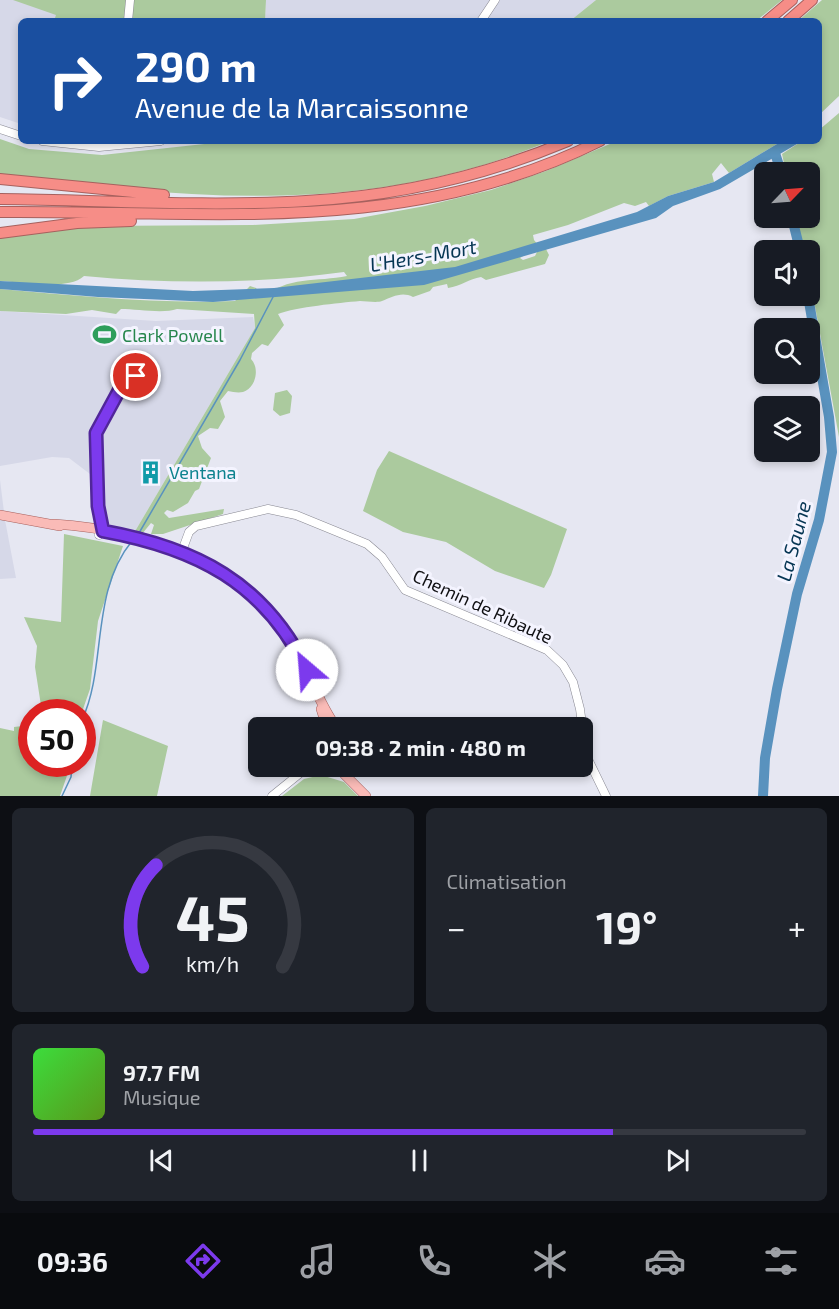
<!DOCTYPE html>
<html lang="fr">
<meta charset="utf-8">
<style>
:root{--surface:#171b24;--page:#20242c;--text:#f1f3f6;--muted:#9ea1a6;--line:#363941;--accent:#7c3aed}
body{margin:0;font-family:"Exo 2",sans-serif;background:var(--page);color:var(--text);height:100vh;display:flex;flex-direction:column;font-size:22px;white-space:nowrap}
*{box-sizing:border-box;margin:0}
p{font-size:20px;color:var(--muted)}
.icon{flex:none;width:33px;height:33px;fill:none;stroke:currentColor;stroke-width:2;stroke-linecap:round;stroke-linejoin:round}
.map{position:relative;height:796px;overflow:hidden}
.details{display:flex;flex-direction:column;gap:12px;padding:12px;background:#0d0f14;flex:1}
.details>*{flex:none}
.top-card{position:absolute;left:18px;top:18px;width:804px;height:126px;border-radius:9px;box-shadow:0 3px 9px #0003;background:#1a4fa0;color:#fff;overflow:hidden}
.needle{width:39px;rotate:65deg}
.tools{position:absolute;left:754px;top:162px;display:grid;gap:12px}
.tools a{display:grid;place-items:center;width:66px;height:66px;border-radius:9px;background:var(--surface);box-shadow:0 3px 9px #0003;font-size:30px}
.speed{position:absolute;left:18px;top:699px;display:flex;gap:12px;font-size:30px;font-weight:700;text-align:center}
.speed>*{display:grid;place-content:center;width:78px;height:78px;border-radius:50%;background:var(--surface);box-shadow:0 3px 9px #0003;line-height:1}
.speed .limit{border:9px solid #d22;background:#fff;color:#111}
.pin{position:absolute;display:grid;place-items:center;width:51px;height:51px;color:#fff;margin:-26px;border:3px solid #fff;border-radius:50%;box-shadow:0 2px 6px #0007}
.me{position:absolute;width:66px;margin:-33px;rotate:333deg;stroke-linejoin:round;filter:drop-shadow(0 0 4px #0008)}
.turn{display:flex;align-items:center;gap:21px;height:126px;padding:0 18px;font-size:27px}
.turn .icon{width:78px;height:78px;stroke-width:2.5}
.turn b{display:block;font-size:42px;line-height:51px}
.big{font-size:45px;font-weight:700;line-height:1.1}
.details .widget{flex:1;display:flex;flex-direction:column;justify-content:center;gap:9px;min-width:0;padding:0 21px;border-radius:9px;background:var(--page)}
.details .dial{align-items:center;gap:0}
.dial svg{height:156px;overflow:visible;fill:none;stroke:var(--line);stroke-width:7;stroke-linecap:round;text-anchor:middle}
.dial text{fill:var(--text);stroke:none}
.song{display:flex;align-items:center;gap:18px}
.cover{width:72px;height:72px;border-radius:9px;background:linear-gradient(135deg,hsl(120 70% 55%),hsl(90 70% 35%))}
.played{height:6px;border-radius:3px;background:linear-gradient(90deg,var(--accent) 75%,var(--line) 75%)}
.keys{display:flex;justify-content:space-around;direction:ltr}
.heat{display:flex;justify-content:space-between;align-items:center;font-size:33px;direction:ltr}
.details .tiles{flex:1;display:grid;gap:12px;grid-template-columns:1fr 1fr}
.widget:last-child{grid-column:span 2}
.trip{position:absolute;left:248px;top:717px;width:345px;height:60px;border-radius:9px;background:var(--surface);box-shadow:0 3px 9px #0003;font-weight:700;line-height:60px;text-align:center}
.dock{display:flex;height:96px;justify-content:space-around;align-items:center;background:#090b0e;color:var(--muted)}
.dock .icon{width:42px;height:42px}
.dock .current{color:var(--accent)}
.dock b{font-size:27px;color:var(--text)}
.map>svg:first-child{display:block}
</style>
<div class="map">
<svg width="839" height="796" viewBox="0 0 839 796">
<rect width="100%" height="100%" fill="#e6e7f2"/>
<path fill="#d6d8e8" d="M0,0H67L66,21H21V124L0,117Z
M266,0H596L570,21H265Z
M0,311L156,321L253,317L255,328L134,533L106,527L102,506L101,473L90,474L69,458L52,457L0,466Z
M0,480L5,520L16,578L0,579Z"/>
<path fill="#abca9e" d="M13,0H126L125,21H54L56,15Z
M133,0H266L265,21H191L177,18L176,21H131Z
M596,0H782L756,21H570Z
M822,0H839V96L819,115V21H798Z
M839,113V437L810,279V250H804L796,218H810V172H786L782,154L802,141H819V130Z
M0,139L29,149L102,155L232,141H550C522,152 494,163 465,170C313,212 154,195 0,174Z
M617,141H782L729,173L721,163L712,174L714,182L668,196L649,206L646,202L635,206L624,203L568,225L533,235L534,240L539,246L520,258L523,260L535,256L537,252L546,249L549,255L545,264L486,280L481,277C469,279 461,286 448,288L447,284L433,287L430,291L413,297C402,291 392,297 382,301C377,303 366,301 360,301C338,303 297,307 278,314L284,325L268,346L262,344L252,353L251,359C260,368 256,388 243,392C238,393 233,392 228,391L220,401L225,417L218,429L210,428L198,436L202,448L211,458L199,489L195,491L188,503L173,512L167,510L164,513L169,518L224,509L223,514L163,534H151L154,525L151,523L142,534L134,533L255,328L254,314L177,309C163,314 137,309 121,309L116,314L92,310L66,314L0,311V289C78,296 157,304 235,301L250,286L256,288L263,298C286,276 318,282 347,276L344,272C257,284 171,284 84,276C68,291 21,282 0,281V237L90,226L253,225L354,219L425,206L491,190L546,171Z
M287,390L292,396L290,413L280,416L273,410L275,393Z
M389,451L567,529L551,575L544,588L495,571L446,542L403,532L363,511L377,470Z
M64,534L123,546L98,621L90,689L82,712H42L35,667L37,646L24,617L61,622Z
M103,720L168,746L157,796H90Z
M31,725L32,764H71L60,796H0V728L14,731V727Z
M321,775L344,782L358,796H282L304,779Z"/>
<path fill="#5992be" d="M782,141H802L720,189L673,206L656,218L424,285L213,302L98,297L0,289V281L193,291L274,288L455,267L637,212L668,196L714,182Z"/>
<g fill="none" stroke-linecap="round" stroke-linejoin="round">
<path stroke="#5992be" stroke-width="1.5" d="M139,533L240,360L273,297
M82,720C107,667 90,592 132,541
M62,796L71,777L72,764"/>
<path stroke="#5992be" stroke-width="10" d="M775,153L781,172
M792,218L800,250
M763,796L765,758L777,689L797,594L819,520L832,452L829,417L808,296"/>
<defs>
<path id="minor" d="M128,21L130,0
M481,21L495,0
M0,129L21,136
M42,141L99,147L161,141
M99,535L103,529L98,506L95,433L122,385L136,376
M182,551L189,532L196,526L268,509L296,515L367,544L382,557L405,590L547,650L563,665L573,682L580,709L586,755L606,796
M305,771L331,769
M272,796L309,766"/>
<path id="major" d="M0,515L60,526
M54,524C142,530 236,558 287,634C306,662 317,702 337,728
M321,709L327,728
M329,766L343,773L358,766
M343,773L366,796"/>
<path id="highway" d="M767,21L792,0
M788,21L812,0
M0,179L164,195
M0,199C102,200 205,207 306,201C396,196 485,176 568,141
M0,212C208,210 405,238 600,141
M0,233L77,223L131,221"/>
</defs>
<use href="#minor" stroke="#888892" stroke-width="9"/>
<use href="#major" stroke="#a6615e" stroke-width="10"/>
<use href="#highway" stroke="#a6615e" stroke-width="12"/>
<use href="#minor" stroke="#fff" stroke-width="8"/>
<use href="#major" stroke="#fabbb7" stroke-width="9"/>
<use href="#highway" stroke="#f68d87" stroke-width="10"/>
</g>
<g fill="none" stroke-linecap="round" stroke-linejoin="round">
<defs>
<path id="route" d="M136,376L122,385L96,433L98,506L103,531C196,548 264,582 307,670"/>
</defs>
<use href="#route" stroke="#51269a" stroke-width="15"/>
<use href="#route" stroke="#7c3aed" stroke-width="10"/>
</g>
<defs>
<symbol id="stadium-bare" viewBox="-9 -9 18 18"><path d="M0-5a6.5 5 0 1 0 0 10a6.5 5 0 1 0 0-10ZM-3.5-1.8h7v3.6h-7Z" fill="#2e9e5b" stroke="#f4f4ff" stroke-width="2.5" paint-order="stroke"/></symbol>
<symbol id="building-bare" viewBox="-9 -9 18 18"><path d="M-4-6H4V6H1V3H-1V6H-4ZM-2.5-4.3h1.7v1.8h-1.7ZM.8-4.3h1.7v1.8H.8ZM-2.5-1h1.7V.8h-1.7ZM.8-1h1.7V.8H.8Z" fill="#0f9aa8" stroke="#f4f4ff" stroke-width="2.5" paint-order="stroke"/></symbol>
</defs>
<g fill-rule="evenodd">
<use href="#stadium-bare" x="88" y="318" width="33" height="33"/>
<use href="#building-bare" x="134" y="456" width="33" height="33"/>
</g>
<g text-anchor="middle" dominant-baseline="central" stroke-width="6" stroke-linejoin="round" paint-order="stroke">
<g font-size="18" fill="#27864d" stroke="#f4f4ff" text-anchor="start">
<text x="122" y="335">Clark Powell</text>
</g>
<g font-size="18" fill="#0d838f" stroke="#f4f4ff" text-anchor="start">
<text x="169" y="472">Ventana</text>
</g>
<g font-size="18" fill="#101013" stroke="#f4f4ff">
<text transform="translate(483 606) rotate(25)">Chemin de Ribaute</text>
</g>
<g font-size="20" font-style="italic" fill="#053553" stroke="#f4f4ff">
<text transform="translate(423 255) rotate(-10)">L'Hers-Mort</text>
<text transform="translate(793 541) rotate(-75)">La Saune</text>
</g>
</g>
</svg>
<div class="tools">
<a><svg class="needle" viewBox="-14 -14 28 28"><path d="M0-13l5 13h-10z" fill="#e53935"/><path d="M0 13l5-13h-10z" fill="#9ea1a6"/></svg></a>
<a><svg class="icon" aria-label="sound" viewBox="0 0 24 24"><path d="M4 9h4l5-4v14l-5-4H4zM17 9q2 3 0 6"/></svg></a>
<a><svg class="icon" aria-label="search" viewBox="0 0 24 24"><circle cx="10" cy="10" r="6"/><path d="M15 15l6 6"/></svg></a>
<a><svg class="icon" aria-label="layers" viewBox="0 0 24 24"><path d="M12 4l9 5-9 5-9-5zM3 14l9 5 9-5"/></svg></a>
</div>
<div class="speed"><div class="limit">50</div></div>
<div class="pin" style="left:136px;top:376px;background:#d93025"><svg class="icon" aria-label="arrive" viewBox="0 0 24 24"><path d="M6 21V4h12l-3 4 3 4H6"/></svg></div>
<svg class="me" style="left:307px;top:670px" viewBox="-20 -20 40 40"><circle r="19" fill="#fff"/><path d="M0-13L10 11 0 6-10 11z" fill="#7c3aed"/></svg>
<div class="trip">09:38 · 2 min · 480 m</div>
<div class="top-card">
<div class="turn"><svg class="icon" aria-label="right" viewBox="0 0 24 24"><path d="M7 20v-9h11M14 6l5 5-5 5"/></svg><div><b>290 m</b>Avenue de la Marcaissonne</div></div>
</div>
</div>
<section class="details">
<div class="tiles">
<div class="widget dial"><svg viewBox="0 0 100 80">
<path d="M14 69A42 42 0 1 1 86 69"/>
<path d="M14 69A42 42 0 0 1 21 17" stroke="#7c3aed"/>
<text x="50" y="56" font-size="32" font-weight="700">45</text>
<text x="50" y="72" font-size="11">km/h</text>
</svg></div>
<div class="widget"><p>Climatisation</p>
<div class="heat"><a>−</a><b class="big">19°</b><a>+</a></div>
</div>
<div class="widget">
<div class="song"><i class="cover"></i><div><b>97.7 FM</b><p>Musique</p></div></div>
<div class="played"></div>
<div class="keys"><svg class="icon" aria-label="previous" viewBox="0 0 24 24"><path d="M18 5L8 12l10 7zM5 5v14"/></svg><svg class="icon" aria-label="pause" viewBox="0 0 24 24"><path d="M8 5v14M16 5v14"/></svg><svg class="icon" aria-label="next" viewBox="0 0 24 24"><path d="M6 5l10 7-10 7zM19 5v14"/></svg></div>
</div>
</div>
</section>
<nav class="dock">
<b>09:36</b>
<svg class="icon current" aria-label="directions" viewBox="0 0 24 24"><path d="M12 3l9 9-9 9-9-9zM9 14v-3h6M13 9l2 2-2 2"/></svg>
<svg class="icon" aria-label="music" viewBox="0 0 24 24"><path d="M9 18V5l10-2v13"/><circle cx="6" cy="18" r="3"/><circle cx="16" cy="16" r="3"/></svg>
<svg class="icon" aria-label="phone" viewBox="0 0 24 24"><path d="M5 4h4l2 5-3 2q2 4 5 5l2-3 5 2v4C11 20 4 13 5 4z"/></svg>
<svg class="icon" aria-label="climate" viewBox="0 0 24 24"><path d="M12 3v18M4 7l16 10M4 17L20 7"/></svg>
<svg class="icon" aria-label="car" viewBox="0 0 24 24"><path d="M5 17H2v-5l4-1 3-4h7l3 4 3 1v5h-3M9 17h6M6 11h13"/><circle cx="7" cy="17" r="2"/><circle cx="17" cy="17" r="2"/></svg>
<svg class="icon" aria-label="filters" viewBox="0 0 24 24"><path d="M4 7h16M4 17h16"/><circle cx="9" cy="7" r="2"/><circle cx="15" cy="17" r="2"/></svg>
</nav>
